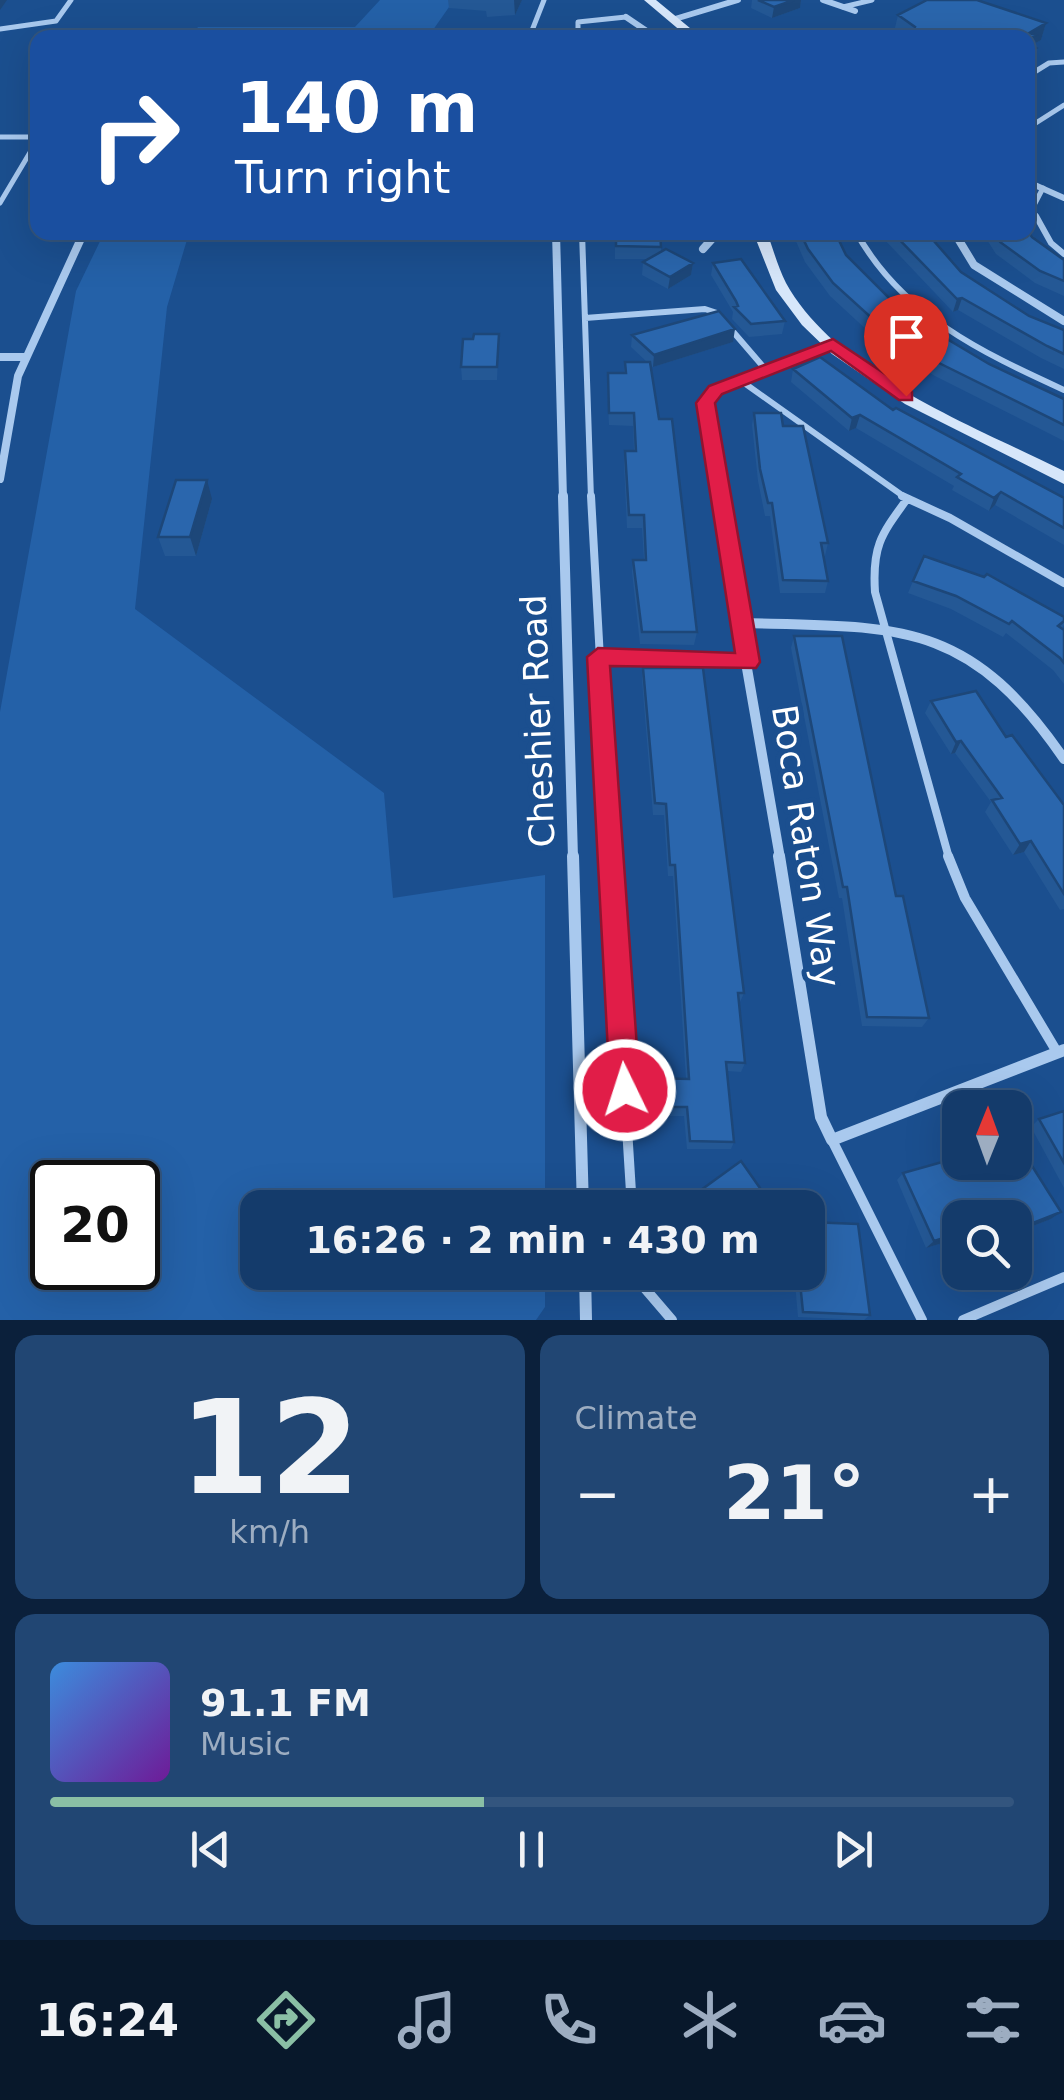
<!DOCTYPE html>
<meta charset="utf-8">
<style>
:root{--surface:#143b6b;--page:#214673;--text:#f1f3f6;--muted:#9dadc1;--line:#33557e;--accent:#8abfa5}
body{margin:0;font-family:"DejaVu Sans",sans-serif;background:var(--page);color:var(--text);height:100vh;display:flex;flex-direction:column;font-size:38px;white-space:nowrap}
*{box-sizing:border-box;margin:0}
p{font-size:32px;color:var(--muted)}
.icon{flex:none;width:55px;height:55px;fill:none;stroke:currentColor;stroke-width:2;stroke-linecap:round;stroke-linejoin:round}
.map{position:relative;height:1320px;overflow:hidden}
.drawer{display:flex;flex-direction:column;gap:15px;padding:15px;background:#0b203b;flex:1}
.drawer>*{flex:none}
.banner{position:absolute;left:30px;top:30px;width:1005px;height:210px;border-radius:20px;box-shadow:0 10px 40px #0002,0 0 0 2px var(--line);background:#1a4fa0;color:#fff;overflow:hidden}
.needle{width:65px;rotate:1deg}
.fabs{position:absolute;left:942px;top:1090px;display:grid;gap:20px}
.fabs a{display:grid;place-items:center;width:90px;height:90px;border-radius:20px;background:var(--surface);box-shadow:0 10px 40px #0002,0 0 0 2px var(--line);font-size:50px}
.speed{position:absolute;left:30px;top:1160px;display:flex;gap:20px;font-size:50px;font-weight:700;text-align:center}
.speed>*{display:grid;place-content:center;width:130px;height:130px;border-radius:50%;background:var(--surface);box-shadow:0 10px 40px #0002,0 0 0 2px var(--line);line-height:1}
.speed .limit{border:5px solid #111;border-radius:15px;background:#fff;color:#111}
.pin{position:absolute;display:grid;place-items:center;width:85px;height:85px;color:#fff;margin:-102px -42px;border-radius:50% 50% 50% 0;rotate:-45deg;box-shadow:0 0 10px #0007}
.pin .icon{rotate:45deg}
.me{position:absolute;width:110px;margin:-55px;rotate:356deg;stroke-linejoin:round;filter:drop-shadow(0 0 8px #0008)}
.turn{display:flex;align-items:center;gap:35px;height:210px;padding:0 40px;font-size:45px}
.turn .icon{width:130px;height:130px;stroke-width:2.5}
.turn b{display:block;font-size:70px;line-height:85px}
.big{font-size:75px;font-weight:600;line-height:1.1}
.drawer .widget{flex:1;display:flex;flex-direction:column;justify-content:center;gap:15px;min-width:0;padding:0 35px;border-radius:20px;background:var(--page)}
.drawer .dial{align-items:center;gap:0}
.dial b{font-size:130px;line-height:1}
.song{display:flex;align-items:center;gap:30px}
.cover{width:120px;height:120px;border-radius:15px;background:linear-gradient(135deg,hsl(210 70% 55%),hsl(280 70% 35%))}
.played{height:10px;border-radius:5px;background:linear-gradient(90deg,var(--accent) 45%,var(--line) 45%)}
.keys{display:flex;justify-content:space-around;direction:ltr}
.heat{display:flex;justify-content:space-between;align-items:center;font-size:55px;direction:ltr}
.drawer .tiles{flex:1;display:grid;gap:15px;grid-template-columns:1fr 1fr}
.widget:last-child{grid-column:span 2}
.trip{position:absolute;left:240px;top:1190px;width:585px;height:100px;border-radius:20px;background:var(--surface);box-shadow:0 10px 40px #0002,0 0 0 2px var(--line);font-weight:600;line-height:100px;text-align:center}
.tab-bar{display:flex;height:160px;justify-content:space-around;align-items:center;background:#08182b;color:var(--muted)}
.tab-bar .icon{width:70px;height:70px}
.tab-bar .on{color:var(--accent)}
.tab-bar b{font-size:45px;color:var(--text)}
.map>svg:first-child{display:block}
</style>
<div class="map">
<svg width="1064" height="1320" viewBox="0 0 1064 1320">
<rect width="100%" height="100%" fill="#1b4f8f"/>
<path fill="#2461a8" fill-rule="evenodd" d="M380,0H454L428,37L190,38L198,27H355Z
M104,233H189L167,307L135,609L384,793L393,898L545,875V1207L258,1208V1272L545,1273V1307L536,1320H0V712L76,291ZM52,1182H138V1268H52Z"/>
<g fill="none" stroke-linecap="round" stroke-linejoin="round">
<path stroke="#a9c9ee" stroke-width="5" d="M843,7L872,0
M0,29L56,21L71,0
M488,31L531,33L544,0
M578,38V22L626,17
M1028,76L1049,63L1064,62
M1028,128L1064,105
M0,137H38
M0,203L38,139
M1037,219L1032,209L1043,188"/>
<path stroke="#a9c9ee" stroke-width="6" d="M1036,216L1051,243L1064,254
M582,232L591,498
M856,232C902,315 981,352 1064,390
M585,318L705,309L717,313L766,370
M740,380L906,498"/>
<path stroke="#a9c9ee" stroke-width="8" d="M591,496L611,858
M902,496L950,518L1064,583
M907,499C881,535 872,546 875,592L949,858
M598,657L748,662"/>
<path stroke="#a9c9ee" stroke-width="10" d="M610,856L632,1208
M948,856L965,898L1057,1052
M832,1140L922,1320
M636,1272V1278L672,1320
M963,1320L1064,1277"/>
<path stroke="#a9c9ee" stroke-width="6" d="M823,0L855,11
M626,17L657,38
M675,19L738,0
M1028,182L1064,198"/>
<path stroke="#a9c9ee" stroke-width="8" d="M556,232L563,498
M954,232L974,265L1064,321
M703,249L712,239L711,232
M0,357H26
M0,479L18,376L84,232
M718,498L705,403L715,390L833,344"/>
<path stroke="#a9c9ee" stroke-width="10" d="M563,496L573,858
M717,496L780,858
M742,623C899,627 968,619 1064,759"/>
<path stroke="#a9c9ee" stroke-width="12" d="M573,856L583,1208
M779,856L821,1117L832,1140L1064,1050
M585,1272L586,1320"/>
<path fill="#d6e6fa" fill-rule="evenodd" d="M644,0H656L702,38H689Z
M753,232H767C773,249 778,267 786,283C837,375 974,426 1064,471V484L905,404L832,354L802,325L776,290Z"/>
</g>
<path fill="#245895" d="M448,0H522L515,15L487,17L486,11L449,8Z
M752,0H801L800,8L772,18L751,8Z
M898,15L1046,23L1041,40L1032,45L1031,65L1028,38H902L894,32Z
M484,232H512L511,241H485Z
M615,232L661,247V252L693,263L691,275L668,289L642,275L643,262L648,259H615Z
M792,232H835L846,255L916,325L989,364L1064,399V441L935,376L883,345L830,296L805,262Z
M881,232H926L961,272L1029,316L1064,330V369L1041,358L958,310L953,312L883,238Z
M982,232H1028L1064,260V296L1035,283L996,254Z
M713,263L785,321L782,334L749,337L732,319L733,312L711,275Z
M499,334L497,380H462L461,367L473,339Z
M632,335L733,342L653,367L650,365L697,632L694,645L640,644L632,572L633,560H644L642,528H627L624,464L625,451H634L633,426L609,425L607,386L608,373H624L625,362H647L631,347Z
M793,369L893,410L1064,498V545L995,505L989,511L952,490L954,486L856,428L849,431L791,382Z
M754,413L783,426L828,543L825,556H823L828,581L825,593H780L770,516H765L758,481L752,425Z
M212,499L196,556H165L158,537Z
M913,581L1064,617V625L1062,629L1064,630V684L1053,670L1006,633L1003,637L951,609L908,593Z
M794,636L896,896L929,1018L922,1027L862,1026L842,898H839L791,648Z
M643,668L744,993L740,1002H739L745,1063L741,1072L727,1071L734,1142L731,1149H687L684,1116H650L648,1087L650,1078L686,1079L673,876H668L664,815H653L642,680Z
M931,701L1006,737L1064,805V909L1060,910L1024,852L1013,855L985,812L991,802L955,753L951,754L925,713Z
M1064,1111V1188L1031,1127L1039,1119Z
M903,1173L1061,1212L1051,1219L1015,1233V1218H960V1239L959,1238L926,1248L897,1180Z
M794,1272H808L870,1315L864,1320L798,1317Z"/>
<path fill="#1d4779" d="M0,0H7L0,10Z
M514,0H522L515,15Z
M794,0H801L800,8L772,18L774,7Z
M1046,23L1041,40L1032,45L1030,51L1036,48L1031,65L1028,67V39L1029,33Z
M693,263L691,275L668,289L670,277Z
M962,298L958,310L953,312L957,299Z
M735,329L733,342L653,367L654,355Z
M860,415L856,428L849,431L852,418Z
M207,480L212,499L196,556L190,537Z
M1001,492L995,505L989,511L994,498Z
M961,741L955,753L951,754L956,742Z
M1031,841L1024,852L1013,855L1020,844Z
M1061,1212L1051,1219L1015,1233V1230Z
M960,1233L959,1238L926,1248L934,1241Z"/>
<path fill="#2a66ad" stroke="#1d4779" stroke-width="2.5" d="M758,0H794L774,7Z
M927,0H977L1046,23L1029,33L1036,35L1028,40V38H909L915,27L898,15Z
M617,35H643V38H617Z
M1028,44L1036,48L1028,53Z
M1028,231L1032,237L1064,260V281L1040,271L1000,242L994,232H1028Z
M616,232H660L661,247L616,246Z
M800,232H835L846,255L916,325L920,323L989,364L1064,399V425L939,363L887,332L833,283L808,249Z
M892,232H926L961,272L1029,316L1064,330V354L1047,346L962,298L957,299Z
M666,249L693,263L670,277L643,262Z
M741,259L785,321L751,324L734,307L738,306L736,301L713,263Z
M719,311L735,329L654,355L632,335Z
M474,334H499L497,367H461L463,339H473Z
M820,357L893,410L896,408L1064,498V528L1001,492L994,498L957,477L961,474L860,415L852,418L793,369Z
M625,362H650L659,419H672L697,632H642L633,560H646L644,515H629L625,451H636L634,413H609L608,373H626Z
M754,413H781L783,426H803L828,543H821L828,581L783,580L772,503H768L760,469Z
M176,480H207L190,537H158Z
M924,556L984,577L987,574L1064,617V621L1058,626L1064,630V663L1060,658L1012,621L1009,624L956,596L913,581Z
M794,636H842L896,896H903L929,1018L867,1017L847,887H843Z
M643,668H703L744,993H738L745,1063L726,1062L734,1142L690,1141L687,1107H652L650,1078L689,1079L675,865H670L666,804L655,803Z
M976,691L1006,737L1012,735L1064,805V894L1031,841L1020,844L992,800L1002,798L961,741L956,742L931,701Z
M1064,1111V1163L1039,1119Z
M1015,1139L1061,1212L1015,1230V1218H960V1233L934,1241L903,1173L960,1157V1162H1015Z
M741,1161L774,1208H680L679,1206Z
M808,1222L858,1224L870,1315L803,1312L799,1272H808Z"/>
<path fill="#e11d48" stroke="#92132f" stroke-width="2.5" d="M833,339L912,392V400H899L831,351L722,394L715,403L760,662L756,668L610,666L640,1090L635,1100L625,1104L614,1100L610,1090L587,657L598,648L735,653L696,403L709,386Z"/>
<g text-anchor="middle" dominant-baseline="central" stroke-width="10" stroke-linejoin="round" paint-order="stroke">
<g font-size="35" fill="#fff" stroke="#1b4f8f">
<text transform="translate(538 721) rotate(-92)">Cheshier Road</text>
<text transform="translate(806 846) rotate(81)">Boca Raton Way</text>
</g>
</g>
</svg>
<div class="fabs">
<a><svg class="needle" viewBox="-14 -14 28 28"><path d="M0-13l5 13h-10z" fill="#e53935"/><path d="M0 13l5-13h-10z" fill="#9dadc1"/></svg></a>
<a><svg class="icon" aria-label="search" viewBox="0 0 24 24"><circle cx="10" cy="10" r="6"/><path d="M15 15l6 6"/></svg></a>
</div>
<div class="speed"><div class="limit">20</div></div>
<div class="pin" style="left:906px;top:396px;background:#d93025"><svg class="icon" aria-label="arrive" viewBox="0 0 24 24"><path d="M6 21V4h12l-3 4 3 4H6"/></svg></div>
<svg class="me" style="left:625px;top:1090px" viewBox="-20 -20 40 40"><circle r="17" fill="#e11d48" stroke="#fff" stroke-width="3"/><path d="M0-11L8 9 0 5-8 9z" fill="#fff"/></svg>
<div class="trip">16:26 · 2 min · 430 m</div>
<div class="banner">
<div class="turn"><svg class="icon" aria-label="right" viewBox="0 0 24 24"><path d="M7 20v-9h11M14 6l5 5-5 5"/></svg><div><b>140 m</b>Turn right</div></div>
</div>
</div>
<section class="drawer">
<div class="tiles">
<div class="widget dial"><b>12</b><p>km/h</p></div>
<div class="widget"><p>Climate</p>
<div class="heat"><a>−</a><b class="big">21°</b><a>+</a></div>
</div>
<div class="widget">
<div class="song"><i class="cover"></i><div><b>91.1 FM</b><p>Music</p></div></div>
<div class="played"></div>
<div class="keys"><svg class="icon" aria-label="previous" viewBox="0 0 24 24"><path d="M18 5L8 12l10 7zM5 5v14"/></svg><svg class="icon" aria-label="pause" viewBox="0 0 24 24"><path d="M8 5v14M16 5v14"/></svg><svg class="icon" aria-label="next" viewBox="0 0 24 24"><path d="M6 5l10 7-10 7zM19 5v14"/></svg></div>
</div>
</div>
</section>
<nav class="tab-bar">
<b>16:24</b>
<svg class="icon on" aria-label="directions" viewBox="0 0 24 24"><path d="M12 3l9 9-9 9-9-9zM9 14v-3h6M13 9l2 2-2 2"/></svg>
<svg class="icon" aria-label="music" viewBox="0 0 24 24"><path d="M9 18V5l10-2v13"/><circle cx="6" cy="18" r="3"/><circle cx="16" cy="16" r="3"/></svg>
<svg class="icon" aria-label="phone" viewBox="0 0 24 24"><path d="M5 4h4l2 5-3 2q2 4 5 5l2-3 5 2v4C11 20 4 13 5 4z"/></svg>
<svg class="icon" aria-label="climate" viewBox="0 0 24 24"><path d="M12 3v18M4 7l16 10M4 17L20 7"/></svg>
<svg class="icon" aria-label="car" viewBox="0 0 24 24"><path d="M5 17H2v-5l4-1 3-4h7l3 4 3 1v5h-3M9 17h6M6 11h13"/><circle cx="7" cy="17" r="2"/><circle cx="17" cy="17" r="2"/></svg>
<svg class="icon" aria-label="filters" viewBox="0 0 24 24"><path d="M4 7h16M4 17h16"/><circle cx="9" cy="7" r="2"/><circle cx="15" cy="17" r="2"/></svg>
</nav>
